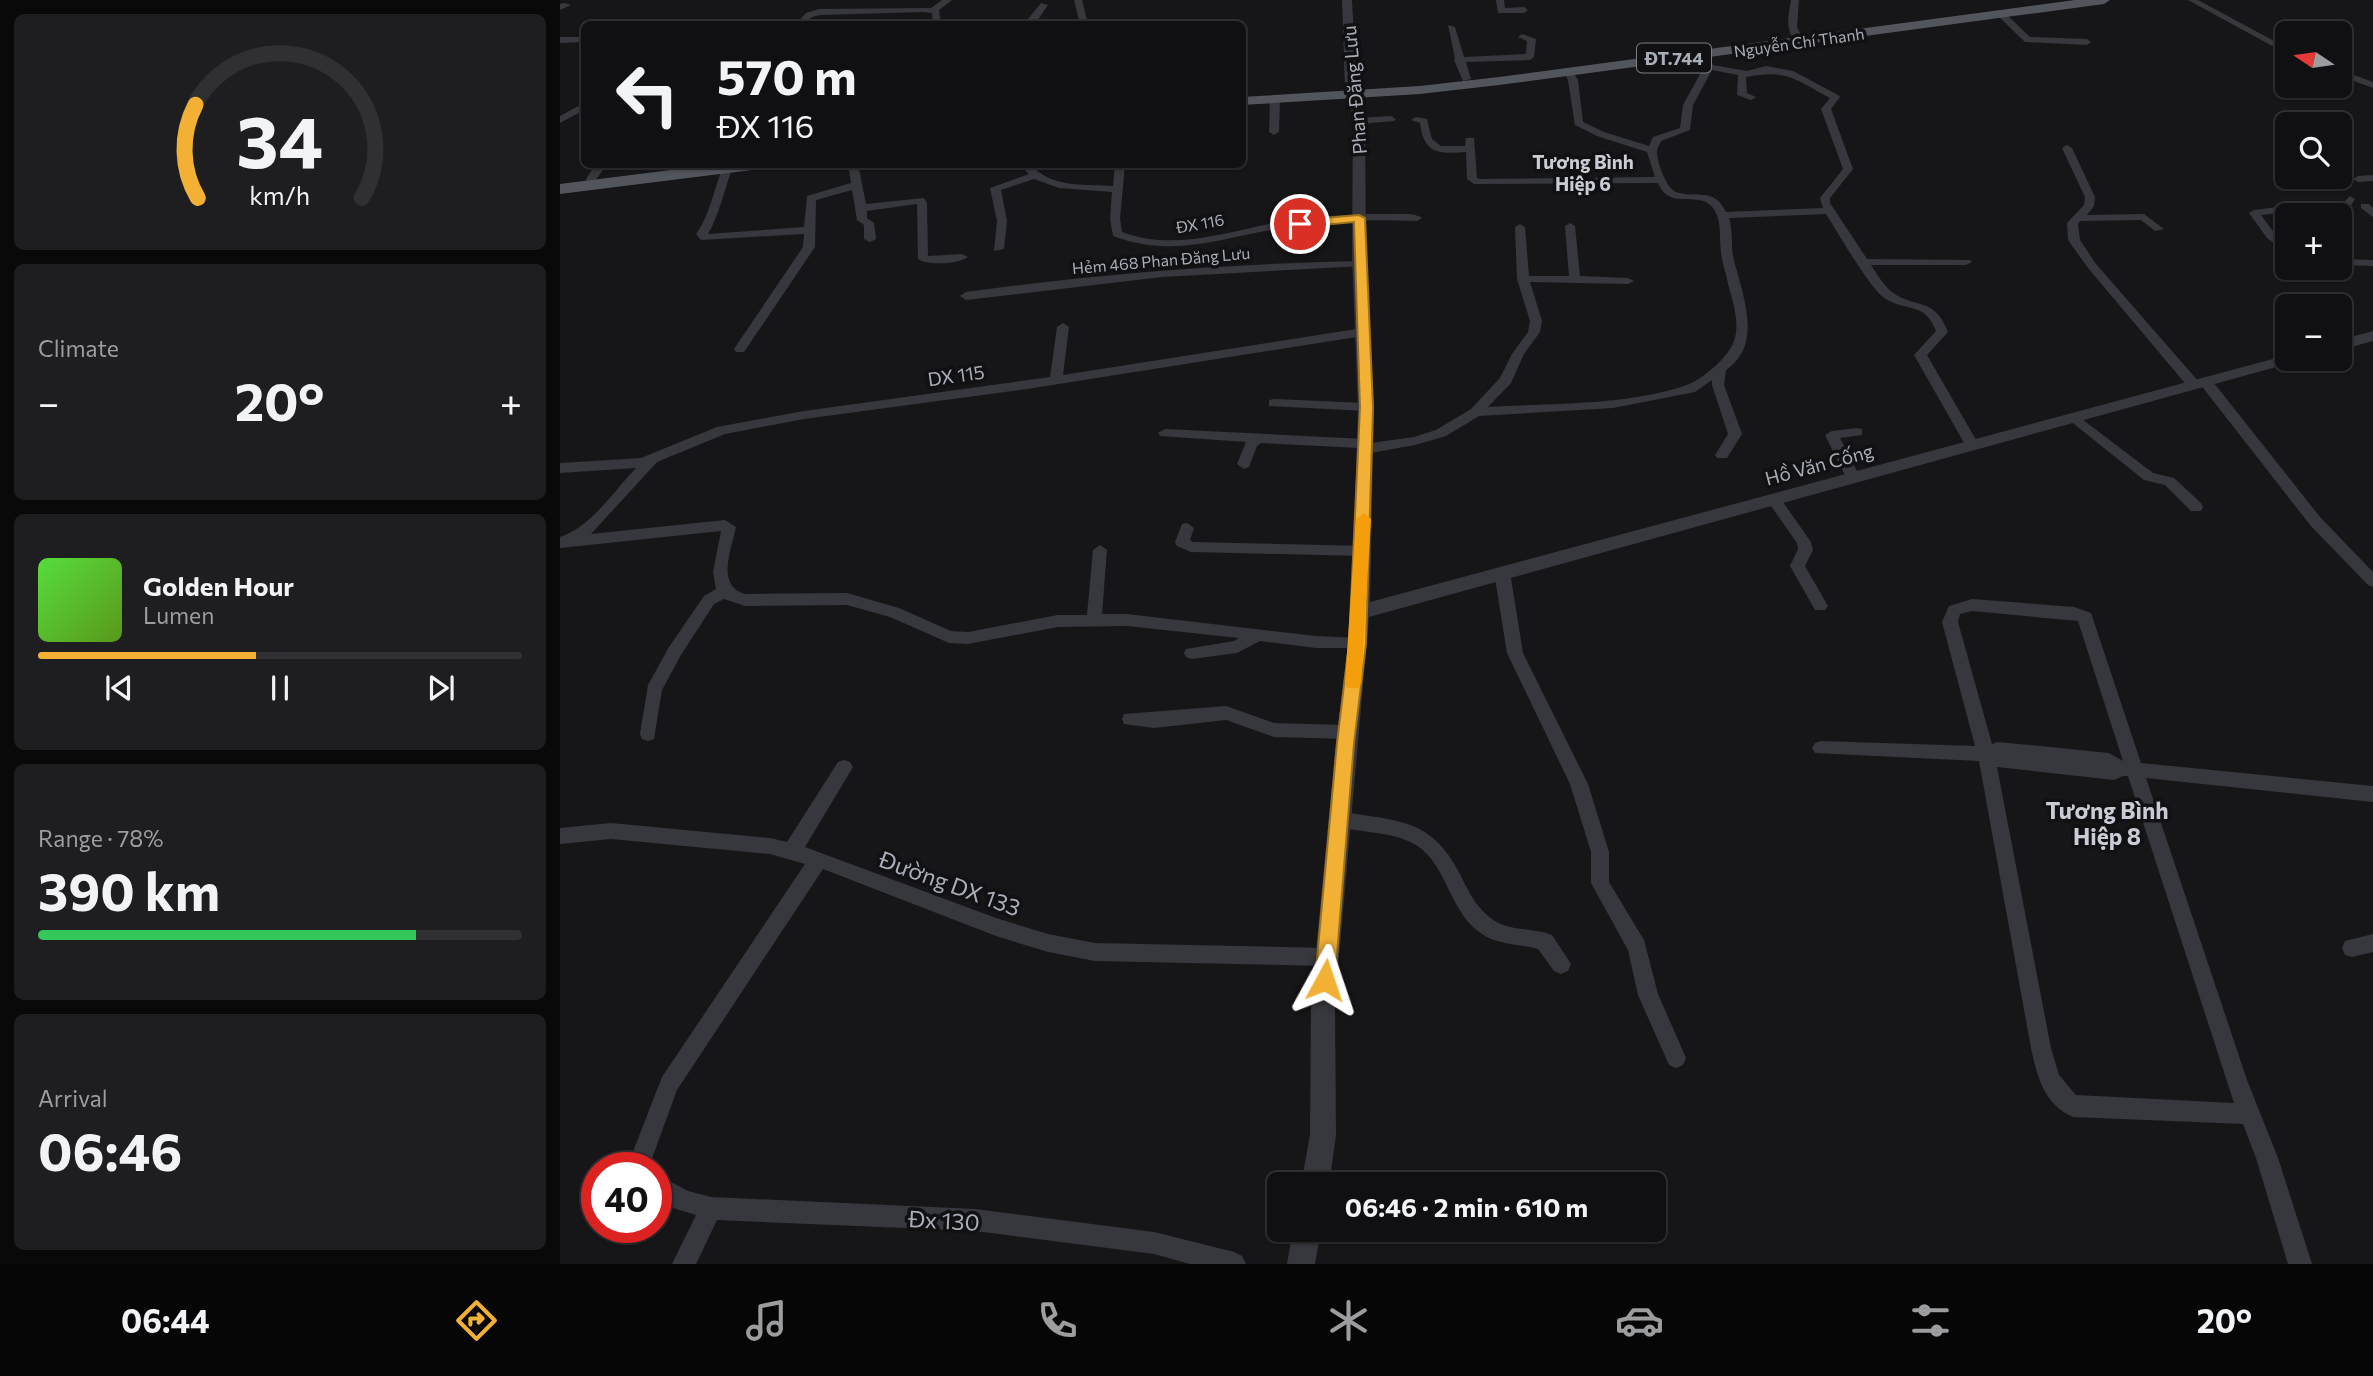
<!DOCTYPE html>
<meta charset="utf-8">
<style>
:root{--surface:#101012;--page:#1e1e20;--text:#f1f3f6;--muted:#9c9d9f;--line:#303032;--accent:#f2b134}
body{margin:0;font-family:Commissioner,sans-serif;background:var(--page);color:var(--text);height:100vh;display:flex;flex-direction:column;font-size:26px;white-space:nowrap}
*{box-sizing:border-box;margin:0}
p{font-size:23px;color:var(--muted)}
.icon{flex:none;width:38px;height:38px;fill:none;stroke:currentColor;stroke-width:2;stroke-linecap:round;stroke-linejoin:round}
.map{position:relative;flex:1;overflow:hidden}
.sheet{display:flex;flex-direction:column;gap:14px;padding:14px;background:#09090a;width:560px}
.sheet>*{flex:none}
.hud{position:absolute;left:21px;top:21px;width:665px;height:147px;border-radius:10px;box-shadow:0 2px 5px #0004,0 0 0 2px var(--line);background:#101012;color:var(--text);overflow:hidden}
.needle{width:46px;rotate:283deg}
.buttons{position:absolute;left:1715px;top:21px;display:grid;gap:14px}
.buttons a{display:grid;place-items:center;width:77px;height:77px;border-radius:10px;background:var(--surface);box-shadow:0 2px 5px #0004,0 0 0 2px var(--line);font-size:35px}
.speed{position:absolute;left:21px;top:1152px;display:flex;gap:14px;font-size:35px;font-weight:700;text-align:center}
.speed>*{display:grid;place-content:center;width:91px;height:91px;border-radius:50%;background:var(--surface);box-shadow:0 2px 5px #0004,0 0 0 2px var(--line);line-height:1}
.speed .limit{border:10px solid #d22;background:#fff;color:#111}
.pin{position:absolute;display:grid;place-items:center;width:60px;height:60px;color:#fff;margin:-30px;border:4px solid #fff;border-radius:50%;box-shadow:0 2px 7px #0007}
.me{position:absolute;width:77px;margin:-38px;rotate:5deg;stroke-linejoin:round;filter:drop-shadow(0 0 5px #0008)}
.turn{display:flex;align-items:center;gap:24px;height:147px;padding:0 21px;font-size:32px}
.turn .icon{width:91px;height:91px;stroke-width:2.5}
.turn b{display:block;font-size:49px;line-height:60px}
.big{font-size:52px;font-weight:700;line-height:1.1}
.sheet .tile{flex:1;display:flex;flex-direction:column;justify-content:center;gap:10px;min-width:0;padding:0 24px;border-radius:10px;background:var(--page)}
.sheet .dial{align-items:center;gap:0}
.dial svg{height:182px;overflow:visible;fill:none;stroke:var(--line);stroke-width:7;stroke-linecap:round;text-anchor:middle}
.dial text{fill:var(--text);stroke:none}
.song{display:flex;align-items:center;gap:21px}
.cover{width:84px;height:84px;border-radius:10px;background:linear-gradient(135deg,hsl(110 70% 55%),hsl(90 70% 35%))}
.played{height:7px;border-radius:4px;background:linear-gradient(90deg,var(--accent) 45%,var(--line) 45%)}
.keys{display:flex;justify-content:space-around;direction:ltr}
.heat{display:flex;justify-content:space-between;align-items:center;font-size:38px;direction:ltr}
.charge{height:10px;border-radius:5px;background:linear-gradient(90deg,#34c759 78%,var(--line) 0)}
.trip{position:absolute;left:707px;top:1172px;width:399px;height:70px;border-radius:10px;background:var(--surface);box-shadow:0 2px 5px #0004,0 0 0 2px var(--line);font-weight:700;line-height:70px;text-align:center}
.tab-bar{display:flex;height:112px;justify-content:space-around;align-items:center;background:#060607;color:var(--muted)}
.tab-bar .icon{width:49px;height:49px}
.tab-bar .current{color:var(--accent)}
.tab-bar b{font-size:32px;color:var(--text)}
main{display:flex;flex:1;min-height:0}
.map>svg:first-child{display:block}
</style>
<main>
<section class="sheet">
<div class="tile dial"><svg viewBox="0 0 100 80">
<path d="M14 69A42 42 0 1 1 86 69"/>
<path d="M14 69A42 42 0 0 1 13 28" stroke="#f2b134"/>
<text x="50" y="56" font-size="32" font-weight="700">34</text>
<text x="50" y="72" font-size="11">km/h</text>
</svg></div>
<div class="tile"><p>Climate</p>
<div class="heat"><a>−</a><b class="big">20°</b><a>+</a></div>
</div>
<div class="tile">
<div class="song"><i class="cover"></i><div><b>Golden Hour</b><p>Lumen</p></div></div>
<div class="played"></div>
<div class="keys"><svg class="icon" aria-label="previous" viewBox="0 0 24 24"><path d="M18 5L8 12l10 7zM5 5v14"/></svg><svg class="icon" aria-label="pause" viewBox="0 0 24 24"><path d="M8 5v14M16 5v14"/></svg><svg class="icon" aria-label="next" viewBox="0 0 24 24"><path d="M6 5l10 7-10 7zM19 5v14"/></svg></div>
</div>
<div class="tile"><p>Range · 78%</p><b class="big">390 km</b><div class="charge"></div></div>
<div class="tile"><p>Arrival</p><b class="big">06:46</b></div>
</section>
<div class="map">
<svg width="1813" height="1264" viewBox="0 0 1813 1264">
<rect width="100%" height="100%" fill="#161618"/>
<g fill="none" stroke-linecap="round" stroke-linejoin="round">
<path fill="#37383d" fill-rule="evenodd" d="M382,0H392L379,10L381,24H373L372,13L363,12L260,15L252,17L244,24H236L246,13L259,9L371,8Z
M514,0H522L528,24H520Z
M936,0H944L945,8L964,7L968,10L964,13H938Z
M1231,0H1239L1237,27L1244,42L1240,45C1224,34 1228,16 1231,0Z
M1628,0H1638L1727,48V54Z
M4,3L11,5L0,10V4Z
M481,3L488,5L475,24H467L468,19Z
M1438,12H1444L1470,37L1527,39L1531,42L1527,45L1465,42L1438,16Z
M888,25L895,27L904,57L966,54L967,41L958,37L962,34L976,39L974,57L970,60L906,62L911,79L903,81L894,60L895,58Z
M0,37H24V42L0,43Z
M1140,52H1146L1153,65L1187,71L1206,66L1233,71L1278,95L1280,97L1271,109L1293,169L1270,198V203L1307,259L1410,260L1412,262L1406,265H1311C1317,274 1324,286 1332,292C1357,310 1374,296 1388,332L1367,355L1419,445L1417,448H1407L1354,355L1376,331C1364,300 1345,313 1323,297C1308,285 1278,233 1266,214L1169,218C1173,230 1171,244 1173,256C1181,292 1205,343 1166,370L1164,385L1182,434L1167,458H1157L1155,455L1168,434L1152,385V380L1135,392L1053,408L919,416L886,436L855,445L805,454L800,452L799,448L701,443L697,446L689,467L684,469L677,464L686,442L600,436L598,433L605,429L805,439L811,443L854,437L876,430L911,409L940,378L952,354L968,332L970,321L957,279L955,227L960,224L965,227L969,276H1009L1005,226L1010,223L1015,226L1020,276L1068,278L1074,281L1068,284L970,282L982,321L980,332L964,354L951,383L928,407C992,403 1062,406 1124,386C1141,381 1168,358 1174,341C1181,321 1171,298 1167,279C1165,270 1162,261 1161,253C1159,238 1162,224 1155,211C1142,187 1110,213 1098,183L914,184L907,179L906,152C878,154 864,154 860,123L851,120L856,117L867,119L872,139L881,146H905L906,138H914L917,178L920,179L1095,177L1087,152L1037,136L1015,125L1008,80L1004,72L1012,70L1018,80L1023,122L1044,132L1089,146L1093,137L1120,128L1123,105L1144,67ZM1152,70L1178,75L1177,95L1191,100L1196,97L1187,93L1186,77C1227,69 1235,79 1270,98L1261,109L1283,169L1260,198L1263,208L1166,212C1154,186 1135,199 1116,192C1106,188 1097,162 1097,152C1097,148 1100,144 1101,141L1130,130L1133,105Z
M1780,70L1813,82V88L1780,76Z
M715,95L720,98L719,132L714,135L709,132L710,98Z
M24,103V110L0,123V116Z
M831,116L836,119L834,121L799,124L794,121L799,118Z
M1507,145L1512,148L1535,197L1534,206L1527,215L1584,214L1604,229L1595,231L1581,220L1520,221L1518,224L1520,240L1536,264L1639,382V388H1629L1528,268L1508,240L1507,223L1524,205L1525,197L1502,148Z
M36,164H47L35,181H27L26,179Z
M288,164H298L306,204L364,198L367,203L368,256L402,254L408,257C397,264 369,266 358,259L357,204L307,211V218L314,223L316,239L310,242L304,239V225L297,220L292,190L256,200L255,247L184,352H176L174,349L243,247L244,234L141,240L136,234C149,217 154,190 162,169L167,166L172,169C164,191 159,215 148,234L244,227L247,196L291,183Z
M466,164H476L475,169C496,188 527,184 553,186L555,164H565L560,219L562,232C615,252 667,231 720,222C755,216 791,214 826,214C837,214 854,212 862,218L857,221C812,219 767,221 722,228C662,237 614,259 553,236L550,219L552,192L499,188L474,179L441,190L447,221L444,249L434,251L437,221L430,188L469,174L465,170Z
M1813,175V181L1798,182L1793,179L1798,176Z
M1790,196L1795,199L1789,209L1785,210L1734,211L1701,215L1715,234L1727,244V253L1707,238L1689,213L1694,210L1734,205L1782,204Z
M1801,204H1809L1813,208V217L1801,208Z
M1780,259L1813,260V266L1780,265Z
M799,261L805,264L803,266L602,277L406,300L400,296L406,292C537,274 667,264 799,261Z
M503,323L509,327L503,375L803,328L809,332L803,336L467,389L244,419L165,434L97,462L31,534L165,520L176,527C172,548 155,586 185,594L287,593L339,608L391,631L408,632L498,615H527L533,550L540,545L547,550L542,614H567L756,636L798,638L804,640L806,644L804,648H756L700,641L677,653L632,659L626,657L624,653L626,649L674,641L679,638L567,626L498,627L408,644L389,643L330,617L287,605L185,606L164,599L154,604L121,655L102,690L94,739L88,741L82,739L80,734L88,685L109,647L144,596L156,589L153,572L161,531L0,548V537C32,526 53,492 76,468L0,473V463L81,458L157,427L244,411L490,377L497,327Z
M1645,377L1650,378L1760,517L1813,572V587L1808,585L1750,525L1640,384L1639,381Z
M714,399L806,403L813,407L806,411L709,406V400Z
M1514,413L1593,473L1614,478L1641,503L1643,507L1641,511H1631L1605,485L1584,480L1509,420L1507,417Z
M1297,428L1302,429V435L1280,438L1300,477L1293,482L1286,477L1265,435L1272,431Z
M1213,494L1218,495L1251,542L1253,550L1245,566L1268,606L1265,610H1255L1230,566L1238,549L1237,543L1206,499Z
M627,523L634,528L630,540L633,542L803,546L810,551L803,556L631,552L617,546L615,542L622,524Z
M942,566L950,572L963,653L1028,784L1049,852V882L1084,940L1098,994L1126,1058L1123,1065L1116,1068L1109,1065L1078,995L1068,950L1031,883V852L1010,784L947,653L934,572Z
M1412,599L1514,607L1531,613L1581,763L1813,786V802L1586,778L1687,1080L1718,1158L1752,1264H1728L1696,1158L1683,1124L1513,1117C1484,1105 1477,1076 1471,1048L1419,761L1255,753L1252,748L1255,743L1261,741L1415,746L1382,622L1389,606ZM1412,611L1518,621L1563,761L1549,753L1438,742L1432,744L1398,622L1400,614ZM1437,767L1554,780L1563,776H1568L1674,1103L1516,1095L1499,1075L1491,1048Z
M666,706L714,723L787,725L793,727L795,732L793,737L787,739L714,737L666,720L594,728L564,724L562,719L564,714Z
M284,760L290,762L293,767L245,847L436,918L488,934L535,943L767,948L774,950L777,957L774,964L767,966L535,961L488,952L436,936L263,869L117,1090L91,1161L94,1167H71L69,1162L102,1077L245,864L210,854L51,839L0,844V828L51,823L210,838L227,842L278,762Z
M779,811C837,822 870,816 900,874C908,891 918,911 935,921C951,931 974,928 992,935L1011,964L1008,971L1001,974L994,971L978,949C960,944 938,945 922,934C889,913 888,865 856,845C831,830 799,834 773,825L770,819L773,813Z
M1813,934V952L1792,957L1785,955L1782,948L1785,941Z
M96,1174L128,1191L151,1197L415,1209L594,1232L674,1252L682,1256L686,1264H630L594,1254L415,1231L157,1220L136,1264H112L136,1215L116,1209L96,1198Z"/>
<path fill="#37383d" fill-rule="evenodd" d="M782,0H792L797,87L805,117L806,256L814,407L810,602L1724,356L1737,359L1734,362L809,617L775,1002L776,1135L769,1185H741L750,1135L751,1002L776,743L788,644L794,551L798,407L792,256L793,117L785,87Z
M1813,331V341L1780,350V340Z
M733,1230H761L755,1264H727Z"/>
<path fill="#53555c" fill-rule="evenodd" d="M1515,0H1550L1544,4L939,85L860,94L682,105V97L860,86L939,77Z
M158,164H208L200,169L0,194V184Z"/>
</g>
<path fill="#f2b134" stroke="#9d7322" stroke-width="2" d="M799,215L805,218L813,407L806,644L794,743L775,980L773,987L765,990L758,987L755,980L777,743L789,644L800,407L794,222L740,227L734,224L740,220Z"/>
<path fill="#f59e0b" d="M804,513L811,519L801,683L799,688H787L785,683L796,519Z"/>
<g text-anchor="middle" dominant-baseline="central" stroke-width="7" stroke-linejoin="round" paint-order="stroke">
<g font-size="16" fill="#a8adb8" stroke="#111113">
<text transform="translate(1239 42) rotate(-8)">Nguyễn Chí Thanh</text>
<text transform="translate(640 223) rotate(-10)">ĐX 116</text>
<text transform="translate(601 260) rotate(-5)">Hẻm 468 Phan Đăng Lưu</text>
</g>
<rect fill="#111113" stroke="#7b7e86" stroke-width="2" x="1077" y="43.5" width="74" height="29" rx="5"/>
<g font-size="18" font-weight="bold" fill="#a8adb8">
<text x="1114" y="58">ĐT.744</text>
</g>
<g font-size="19" fill="#a8adb8" stroke="#111113">
<text transform="translate(794 90) rotate(-95)">Phan Đăng Lưu</text>
<text transform="translate(396 375) rotate(-8)">DX 115</text>
<text transform="translate(1259 464) rotate(-15)">Hồ Văn Cống</text>
</g>
<g font-size="19" font-weight="bold" fill="#c9ccd4" stroke="#111113">
<text x="1023" y="161">Tương Bình<tspan x="1023" dy="22">Hiệp 6</tspan></text>
</g>
<g font-size="23" font-weight="bold" fill="#c9ccd4" stroke="#111113">
<text x="1547" y="810">Tương Bình<tspan x="1547" dy="26">Hiệp 8</tspan></text>
</g>
<g font-size="23" fill="#a8adb8" stroke="#111113">
<text transform="translate(390 883) rotate(20)">Đường DX 133</text>
<text transform="translate(384 1220) rotate(3)">Đx 130</text>
</g>
</g>
</svg>
<div class="buttons">
<a><svg class="needle" viewBox="-14 -14 28 28"><path d="M0-13l5 13h-10z" fill="#e53935"/><path d="M0 13l5-13h-10z" fill="#9c9d9f"/></svg></a>
<a><svg class="icon" aria-label="search" viewBox="0 0 24 24"><circle cx="10" cy="10" r="6"/><path d="M15 15l6 6"/></svg></a>
<a>+</a>
<a>−</a>
</div>
<div class="speed"><div class="limit">40</div></div>
<div class="pin" style="left:740px;top:224px;background:#d93025"><svg class="icon" aria-label="arrive" viewBox="0 0 24 24"><path d="M6 21V4h12l-3 4 3 4H6"/></svg></div>
<svg class="me" style="left:765px;top:980px" viewBox="-20 -20 40 40"><path d="M0-17L14 15 0 8-14 15z" fill="#f2b134" stroke="#fff" stroke-width="4"/></svg>
<div class="trip">06:46 · 2 min · 610 m</div>
<div class="hud">
<div class="turn"><svg class="icon" aria-label="left" viewBox="0 0 24 24"><path d="M17 20v-9H6M10 6l-5 5 5 5"/></svg><div><b>570 m</b>ĐX 116</div></div>
</div>
</div>
</main>
<nav class="tab-bar">
<b>06:44</b>
<svg class="icon current" aria-label="directions" viewBox="0 0 24 24"><path d="M12 3l9 9-9 9-9-9zM9 14v-3h6M13 9l2 2-2 2"/></svg>
<svg class="icon" aria-label="music" viewBox="0 0 24 24"><path d="M9 18V5l10-2v13"/><circle cx="6" cy="18" r="3"/><circle cx="16" cy="16" r="3"/></svg>
<svg class="icon" aria-label="phone" viewBox="0 0 24 24"><path d="M5 4h4l2 5-3 2q2 4 5 5l2-3 5 2v4C11 20 4 13 5 4z"/></svg>
<svg class="icon" aria-label="climate" viewBox="0 0 24 24"><path d="M12 3v18M4 7l16 10M4 17L20 7"/></svg>
<svg class="icon" aria-label="car" viewBox="0 0 24 24"><path d="M5 17H2v-5l4-1 3-4h7l3 4 3 1v5h-3M9 17h6M6 11h13"/><circle cx="7" cy="17" r="2"/><circle cx="17" cy="17" r="2"/></svg>
<svg class="icon" aria-label="filters" viewBox="0 0 24 24"><path d="M4 7h16M4 17h16"/><circle cx="9" cy="7" r="2"/><circle cx="15" cy="17" r="2"/></svg>
<b>20°</b>
</nav>
